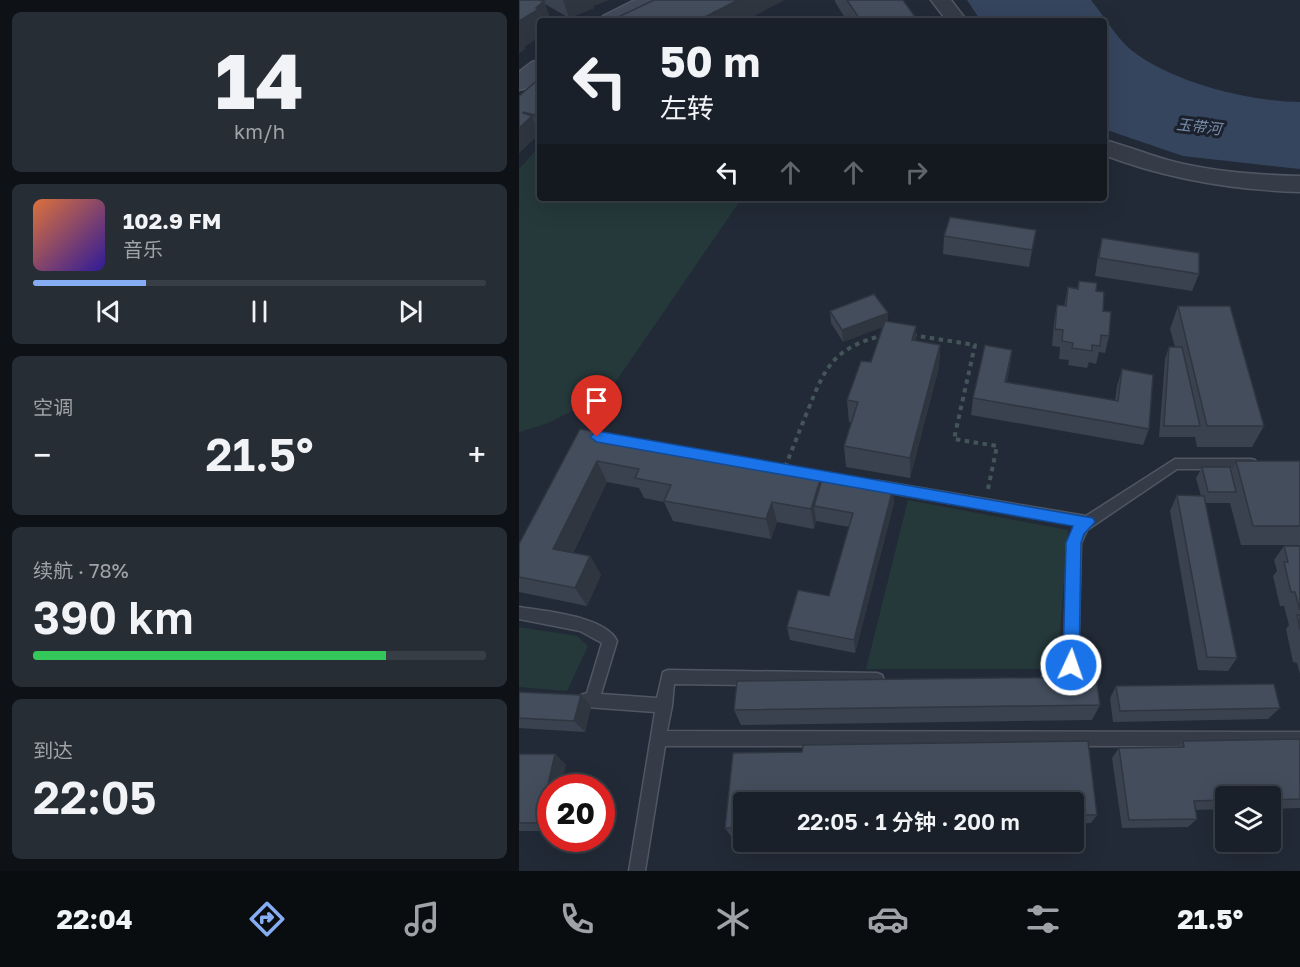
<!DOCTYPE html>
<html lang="zh">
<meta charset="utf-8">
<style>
:root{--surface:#1a2029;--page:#272d35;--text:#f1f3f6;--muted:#9fa3a8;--line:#383e46;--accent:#86adf3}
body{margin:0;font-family:"Golos Text","Noto Sans SC",sans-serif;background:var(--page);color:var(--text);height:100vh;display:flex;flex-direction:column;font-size:22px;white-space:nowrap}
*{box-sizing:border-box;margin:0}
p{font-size:20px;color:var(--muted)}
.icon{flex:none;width:33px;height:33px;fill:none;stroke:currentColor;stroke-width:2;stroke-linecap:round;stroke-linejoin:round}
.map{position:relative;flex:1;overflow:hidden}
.panel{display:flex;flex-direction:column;gap:12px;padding:12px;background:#0e1217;width:519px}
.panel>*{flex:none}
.hud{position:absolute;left:18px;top:18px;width:570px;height:183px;border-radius:6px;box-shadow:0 6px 24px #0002,0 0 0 2px var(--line);background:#1a2029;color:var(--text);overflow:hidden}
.buttons{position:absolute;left:696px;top:786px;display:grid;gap:12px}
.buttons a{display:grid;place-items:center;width:66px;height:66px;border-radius:6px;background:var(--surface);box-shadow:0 6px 24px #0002,0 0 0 2px var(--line);font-size:30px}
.speed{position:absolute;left:18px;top:774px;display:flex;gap:12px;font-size:30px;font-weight:700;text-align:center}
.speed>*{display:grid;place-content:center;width:78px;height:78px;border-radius:50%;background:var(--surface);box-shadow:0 6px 24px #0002,0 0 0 2px var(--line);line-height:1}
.speed .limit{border:9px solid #d22;background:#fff;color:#111}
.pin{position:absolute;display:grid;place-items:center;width:51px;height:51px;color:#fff;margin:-62px -26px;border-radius:50% 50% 50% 0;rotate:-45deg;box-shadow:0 0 6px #0007}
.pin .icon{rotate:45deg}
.me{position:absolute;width:66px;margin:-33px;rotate:3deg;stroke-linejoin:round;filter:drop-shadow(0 0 4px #0008)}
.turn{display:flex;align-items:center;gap:21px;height:126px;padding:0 24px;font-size:27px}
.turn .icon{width:78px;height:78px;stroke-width:2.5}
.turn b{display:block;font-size:42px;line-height:51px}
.lanes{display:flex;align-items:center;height:57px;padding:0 24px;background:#0003;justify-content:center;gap:30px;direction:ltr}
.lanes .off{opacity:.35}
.big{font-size:45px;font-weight:600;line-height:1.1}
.panel .tile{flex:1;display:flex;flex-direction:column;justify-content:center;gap:9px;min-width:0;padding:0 21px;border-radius:9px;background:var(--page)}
.panel .dial{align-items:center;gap:0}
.dial b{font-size:78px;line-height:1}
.song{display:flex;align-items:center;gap:18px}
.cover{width:72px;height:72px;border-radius:9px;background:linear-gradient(135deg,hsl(20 70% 55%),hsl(250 70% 35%))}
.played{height:6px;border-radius:3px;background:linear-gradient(90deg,var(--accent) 25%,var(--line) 25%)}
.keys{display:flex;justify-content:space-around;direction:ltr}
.heat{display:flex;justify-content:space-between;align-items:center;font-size:33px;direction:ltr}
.charge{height:9px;border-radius:4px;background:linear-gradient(90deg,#34c759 78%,var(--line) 0)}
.trip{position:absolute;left:214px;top:792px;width:351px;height:60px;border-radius:6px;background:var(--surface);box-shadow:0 6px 24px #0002,0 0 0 2px var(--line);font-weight:600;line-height:60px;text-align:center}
.tabs{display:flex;height:96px;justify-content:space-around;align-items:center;background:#0a0d10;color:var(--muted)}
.tabs .icon{width:42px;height:42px}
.tabs .on{color:var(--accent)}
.tabs b{font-size:27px;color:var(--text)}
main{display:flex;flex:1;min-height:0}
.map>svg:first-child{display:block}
</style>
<main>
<section class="panel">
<div class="tile dial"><b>14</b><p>km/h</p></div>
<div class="tile">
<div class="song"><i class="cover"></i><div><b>102.9 FM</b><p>音乐</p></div></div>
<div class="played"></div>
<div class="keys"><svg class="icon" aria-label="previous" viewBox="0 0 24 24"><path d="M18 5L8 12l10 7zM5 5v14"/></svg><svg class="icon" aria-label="pause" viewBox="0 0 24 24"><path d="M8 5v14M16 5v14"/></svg><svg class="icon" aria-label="next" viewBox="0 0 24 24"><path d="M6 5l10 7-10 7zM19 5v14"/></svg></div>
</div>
<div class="tile"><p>空调</p>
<div class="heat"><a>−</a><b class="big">21.5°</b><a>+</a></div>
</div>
<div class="tile"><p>续航 · 78%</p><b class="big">390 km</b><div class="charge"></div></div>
<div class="tile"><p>到达</p><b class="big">22:05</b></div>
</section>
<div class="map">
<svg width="781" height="871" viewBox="0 0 781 871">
<rect width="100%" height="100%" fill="#222a37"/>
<path fill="#25383a" d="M21,146V198H223L78,409L65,405L27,424L0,432V169Z
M389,500L549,530L539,658L524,669H347Z
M0,627L58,636L69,646L48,691L0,687Z"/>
<path fill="#36455e" d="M448,0H572C585,16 597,37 612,50C652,82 731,102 781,102V169L664,156L585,129V21H462Z"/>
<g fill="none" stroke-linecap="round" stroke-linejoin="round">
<defs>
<path id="service" d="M656,459H732L736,460L738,464L736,468L732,469H658L568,530L562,543L559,665L553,676L544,684L532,689L523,687L521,682L523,677L534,674L545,664L548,543L557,525L360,491L356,490L354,486L356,482L360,481L567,516Z
M0,607C24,611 87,616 98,641L82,694L138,698L144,672L149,670L358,673L363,675L365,680L363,685L358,687L155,684L153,706L148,731L781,732V746H146L126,871H110L136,712L67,707L62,705L60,700L62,695L68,693L83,643L61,631L0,619Z"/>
<path id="tertiary" d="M412,0H432L448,21H428Z
M585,140C609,146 632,156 656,162C697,172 739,175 781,176V192C714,190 648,179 585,155Z"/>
<path id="secondary" d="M116,0H143L139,4L108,21H81L84,16Z
M21,60V78L8,88L0,90V72L13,62Z"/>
</defs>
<use href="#service" stroke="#505763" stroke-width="3"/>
<use href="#tertiary" stroke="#505763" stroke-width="3"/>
<use href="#secondary" stroke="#505763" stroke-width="3"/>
<path stroke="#435558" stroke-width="4" stroke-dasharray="4.5 4.5" stroke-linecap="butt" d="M393,335L456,345L435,439L478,446L469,489
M266,467C274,448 281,429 289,410C307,365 315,348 365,335"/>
<use href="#service" fill="#353c48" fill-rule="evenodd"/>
<use href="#tertiary" fill="#353c48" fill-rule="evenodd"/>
<use href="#secondary" fill="#434b5b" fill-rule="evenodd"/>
</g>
<path fill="#3a424f" d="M0,0L23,1L22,0H89L74,6L75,8L50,18L26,4L32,21H21V36L5,47L6,49L0,53Z
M316,0H384L399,21H328L316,2Z
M21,78V133L20,132V134L0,153V96Z
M517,230L510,267L424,254L425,236Z
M583,238L680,274L673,291L576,276L579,256Z
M560,281L577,291L584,311L590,336L586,353L580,352L577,364L570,362L568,368L549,365L550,360L540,359L541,347L533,346L535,322L538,305L545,306L549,287L558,288Z
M659,306L745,426L733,447H678L676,437H640L646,359L650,347H656L651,329Z
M311,311L369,313V321L397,341L421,345L420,367L391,478L327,467L325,446L332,422H330L328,400L352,362L363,327L324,342L312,323Z
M493,350L488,382L596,401L598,386L603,369L630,429L624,445L452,415L454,398Z
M61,429L304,471V476L375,503L336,653L271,640L268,627L310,596L330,527L297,521L295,529L258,522L252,539L154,521L145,502L125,498L120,488L88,482L54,553L71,556L82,575L68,606L0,592V544Z
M717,461H781V545H722L711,503H686L718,658L709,671L679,670L651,511L658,495L682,496L677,478L683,467L712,471Z
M765,546H781V674L778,663L774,662L767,629L770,625L765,606H761L754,576L758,571L755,560Z
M597,686L761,708L749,719L594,722L591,698Z
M0,692L72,707L66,732L0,728Z
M581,705L573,720L222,725L215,710Z
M781,739V808L752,809V796H706V809L677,810L678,819L669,827L603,828L593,758L600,748L659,747L664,741Z
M569,741L578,815L572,823L555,824V802H225V836H212L206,828L214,753L283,752L284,745Z
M0,754H36L47,765L32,788V831H0Z"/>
<path fill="#2f3640" d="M44,0H89L74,6L75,8L50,18Z
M219,0H266L226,21H178Z
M25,1L32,21H21V36L5,47L6,49L0,53V3L17,8Z
M21,109V131L15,115Z
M5,112L8,121L13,116L20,134L0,153V128L4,113Z
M517,230L514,248L510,267L513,250Z
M369,313V325L324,342L323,330Z
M397,326V348L393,340Z
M421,345L420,367L391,478V458Z
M493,350L491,367L484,398L486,382Z
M78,461L88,482L46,568L34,549Z
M304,471L307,492L295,506L297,521L295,529L292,509Z
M374,488L375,503L336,653L335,640Z
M253,502L258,522L252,539L247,519Z
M71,556L82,575L68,606L56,588Z
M62,695L72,707L66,732L55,721Z
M36,754L47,765L42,788H32V831L20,823Z"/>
<path fill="#434d5c" stroke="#2f3640" stroke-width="1.5" d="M0,0H20L25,1L17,8L20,9L0,21Z
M135,0H219L178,21H105L99,17Z
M328,0H384L399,21H342Z
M21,78V109L15,115L5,112L4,113L13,116L0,128V96Z
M431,217L517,230L513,250L425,236Z
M583,238L680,253V274L580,258Z
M560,281L578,283L577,291L585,292L584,311L592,312L590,336L582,335L581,346L573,345V351L553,348L554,343L543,341L544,330L536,329L538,305L547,306L549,287L559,289Z
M355,294L369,313L323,330L311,311Z
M659,306H711L745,426H688Z
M366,321L397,326L393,340L421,345L391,458L325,446L339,402L328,400L342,361L352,362Z
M466,345L493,350L486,382L599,401L603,369L634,375L630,429L454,398Z
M650,347H663L681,426H645Z
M61,429L304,471L292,509L253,502L247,519L145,501L152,485L116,478L120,469L78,461L34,549L71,556L56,588L0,577V544Z
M717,461H781V526H734Z
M683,467H711L717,492H689Z
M304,476L374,488L335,640L268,627L279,590L310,596L334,513L295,506Z
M658,495L685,496L718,658L688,657Z
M765,546H781V610L776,592H772L765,562H769Z
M778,615H781V630Z
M577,677L581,705L215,710L218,681Z
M755,684L761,708L601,711L597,686Z
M0,692L62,695L55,721L0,718Z
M781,739V799L752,800V796H706V800L675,801L678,819L610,820L600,748L665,747L664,741Z
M569,741L578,815H555V802H225V828H206L214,753L283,752L284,745Z
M0,754H36L20,823H0Z"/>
<path fill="#1a73e8" stroke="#114b97" stroke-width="1.5" d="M78,431L574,518L576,522L565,534L562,543L560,665L558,671L552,673L546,671L544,665L547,543L554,526L78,442L71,437Z"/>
<g text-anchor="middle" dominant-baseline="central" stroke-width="6" stroke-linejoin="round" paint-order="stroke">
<g font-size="15" font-style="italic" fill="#798dab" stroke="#1b212d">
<text transform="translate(680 126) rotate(7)">玉带河</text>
</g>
</g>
</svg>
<div class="buttons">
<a><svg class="icon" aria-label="layers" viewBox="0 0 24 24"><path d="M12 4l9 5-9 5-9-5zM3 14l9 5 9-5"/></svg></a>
</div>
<div class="speed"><div class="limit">20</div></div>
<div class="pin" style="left:78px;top:437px;background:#d93025"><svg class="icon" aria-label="arrive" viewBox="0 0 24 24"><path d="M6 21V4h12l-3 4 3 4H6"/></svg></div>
<svg class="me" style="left:552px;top:665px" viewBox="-20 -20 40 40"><circle r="17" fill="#1a73e8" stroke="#fff" stroke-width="3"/><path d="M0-11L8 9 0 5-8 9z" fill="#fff"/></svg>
<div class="trip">22:05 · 1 分钟 · 200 m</div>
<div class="hud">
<div class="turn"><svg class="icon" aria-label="left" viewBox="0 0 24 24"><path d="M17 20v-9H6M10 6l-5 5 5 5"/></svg><div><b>50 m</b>左转</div></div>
<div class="lanes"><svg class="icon" aria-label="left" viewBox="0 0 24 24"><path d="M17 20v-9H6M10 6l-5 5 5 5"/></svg><svg class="icon off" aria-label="ahead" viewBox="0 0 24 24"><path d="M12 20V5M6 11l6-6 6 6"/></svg><svg class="icon off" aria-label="ahead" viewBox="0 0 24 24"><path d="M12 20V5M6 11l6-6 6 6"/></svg><svg class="icon off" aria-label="right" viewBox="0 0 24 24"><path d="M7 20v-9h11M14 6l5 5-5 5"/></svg></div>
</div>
</div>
</main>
<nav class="tabs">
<b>22:04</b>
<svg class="icon on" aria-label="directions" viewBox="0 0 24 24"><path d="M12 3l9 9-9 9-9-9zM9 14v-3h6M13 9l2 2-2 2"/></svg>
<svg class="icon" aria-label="music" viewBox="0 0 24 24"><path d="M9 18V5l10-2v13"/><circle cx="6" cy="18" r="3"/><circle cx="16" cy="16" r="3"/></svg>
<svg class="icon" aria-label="phone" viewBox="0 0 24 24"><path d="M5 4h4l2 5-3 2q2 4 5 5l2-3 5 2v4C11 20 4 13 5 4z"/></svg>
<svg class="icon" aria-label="climate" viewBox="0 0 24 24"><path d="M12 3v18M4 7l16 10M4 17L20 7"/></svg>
<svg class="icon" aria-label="car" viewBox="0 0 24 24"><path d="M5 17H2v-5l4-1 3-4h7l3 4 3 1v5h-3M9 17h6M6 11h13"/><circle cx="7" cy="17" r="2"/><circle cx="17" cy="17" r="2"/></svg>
<svg class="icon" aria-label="filters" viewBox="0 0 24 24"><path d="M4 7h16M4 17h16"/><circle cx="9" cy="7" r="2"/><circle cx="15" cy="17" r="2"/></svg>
<b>21.5°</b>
</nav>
